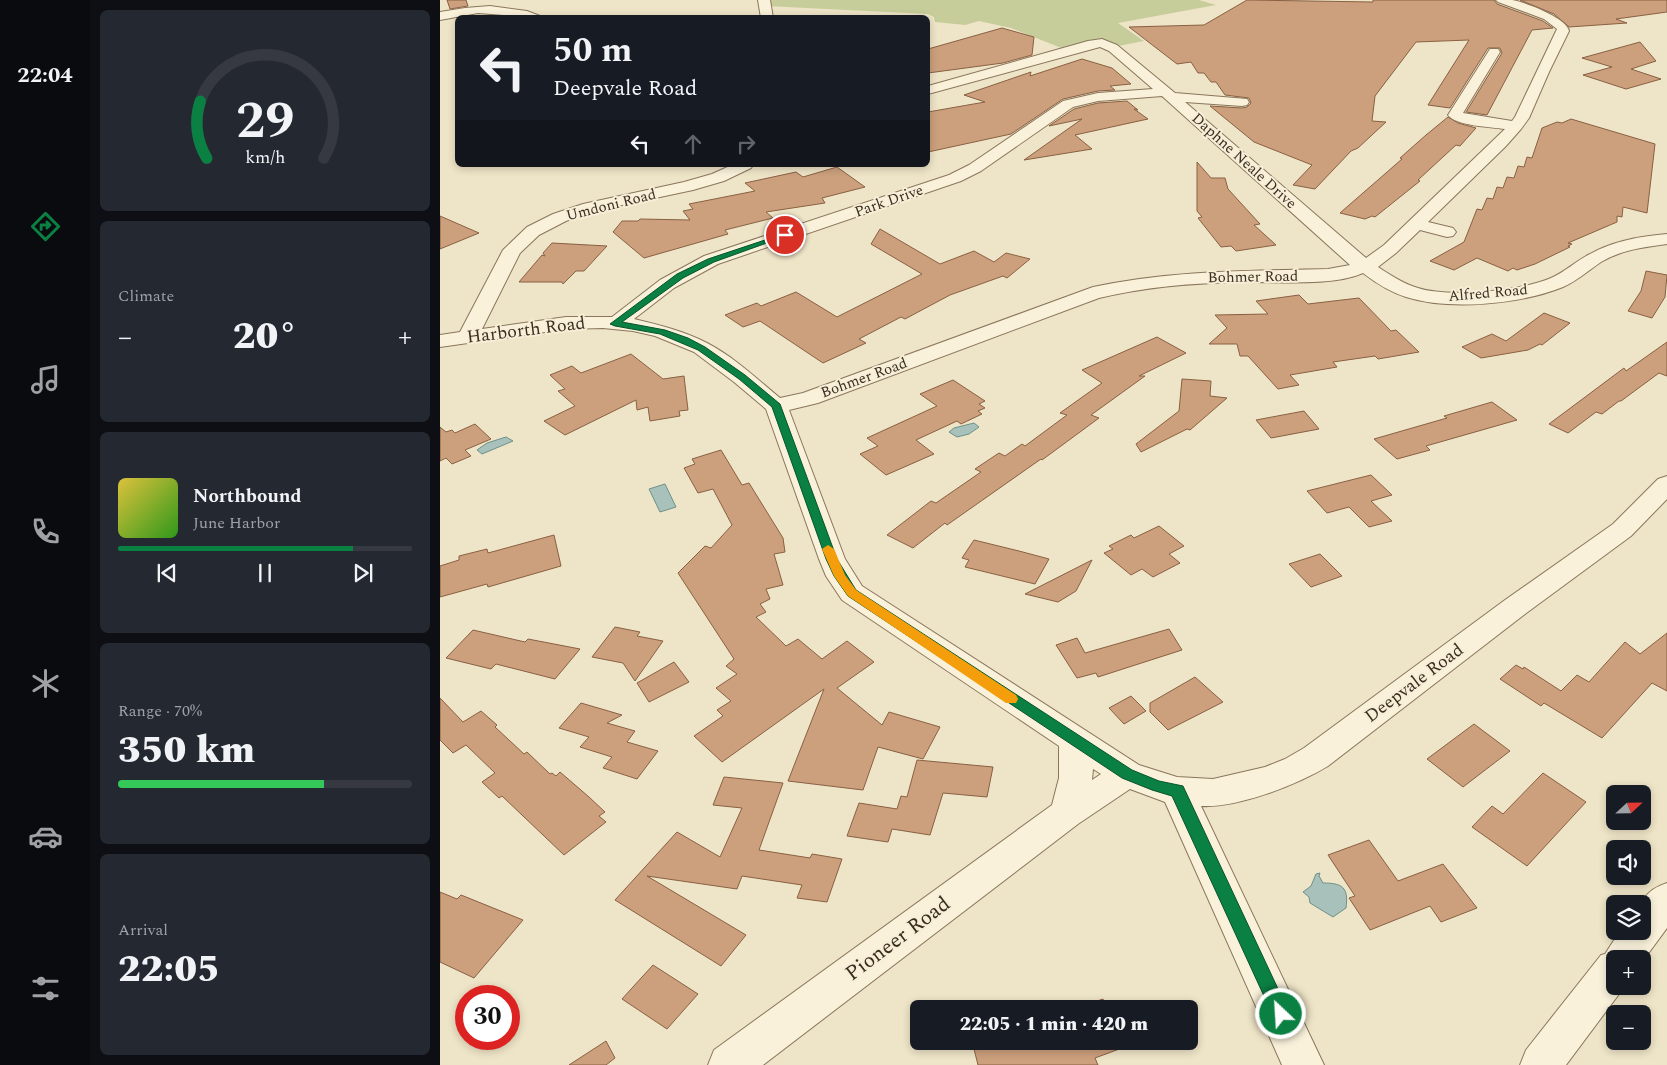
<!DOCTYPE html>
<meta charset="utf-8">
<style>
:root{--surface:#171b24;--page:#242831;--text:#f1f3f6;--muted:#9ea1a6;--line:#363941;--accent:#0b8043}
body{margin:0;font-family:Spectral,serif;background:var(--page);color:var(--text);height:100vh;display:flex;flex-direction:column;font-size:19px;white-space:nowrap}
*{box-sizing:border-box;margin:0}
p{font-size:16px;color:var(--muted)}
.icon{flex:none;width:28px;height:28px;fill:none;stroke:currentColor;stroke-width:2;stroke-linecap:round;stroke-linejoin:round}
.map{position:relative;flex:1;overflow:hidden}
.side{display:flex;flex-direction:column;gap:10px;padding:10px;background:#0d0f14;width:350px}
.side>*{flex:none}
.banner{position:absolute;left:15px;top:15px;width:475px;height:152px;border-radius:8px;box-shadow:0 2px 8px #0003;background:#171b24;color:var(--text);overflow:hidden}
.needle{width:32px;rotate:68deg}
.fabs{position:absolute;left:1166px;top:785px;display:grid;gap:10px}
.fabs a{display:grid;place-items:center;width:45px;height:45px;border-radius:8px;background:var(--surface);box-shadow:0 2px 8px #0003;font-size:25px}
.speed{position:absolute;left:15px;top:985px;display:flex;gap:10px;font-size:25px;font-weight:700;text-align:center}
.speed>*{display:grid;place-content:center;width:65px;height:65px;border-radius:50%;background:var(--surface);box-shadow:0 2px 8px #0003;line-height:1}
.speed .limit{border:8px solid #d22;background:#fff;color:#111}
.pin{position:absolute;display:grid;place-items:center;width:42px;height:42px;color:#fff;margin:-21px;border:2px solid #fff;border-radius:50%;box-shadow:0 1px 5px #0007}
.me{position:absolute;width:55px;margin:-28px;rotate:335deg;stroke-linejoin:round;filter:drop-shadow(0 0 4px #0008)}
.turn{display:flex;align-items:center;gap:18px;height:105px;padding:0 15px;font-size:22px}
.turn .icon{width:65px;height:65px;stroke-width:2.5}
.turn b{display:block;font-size:35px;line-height:42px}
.lanes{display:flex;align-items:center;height:48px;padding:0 15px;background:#0003;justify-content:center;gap:25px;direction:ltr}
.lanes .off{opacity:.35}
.big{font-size:38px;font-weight:800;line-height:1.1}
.side .tile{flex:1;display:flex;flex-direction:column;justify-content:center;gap:8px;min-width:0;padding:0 18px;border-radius:8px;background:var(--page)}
.side .dial{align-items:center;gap:0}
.dial svg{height:130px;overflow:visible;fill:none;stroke:var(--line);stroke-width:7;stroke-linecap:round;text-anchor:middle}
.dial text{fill:var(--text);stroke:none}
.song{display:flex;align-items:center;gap:15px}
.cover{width:60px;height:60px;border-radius:8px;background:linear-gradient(135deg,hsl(50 70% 55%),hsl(110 70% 35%))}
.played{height:5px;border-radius:2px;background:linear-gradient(90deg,var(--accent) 80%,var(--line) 80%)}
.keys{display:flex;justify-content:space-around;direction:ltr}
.heat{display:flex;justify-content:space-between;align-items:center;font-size:28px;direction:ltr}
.charge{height:8px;border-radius:4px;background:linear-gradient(90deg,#34c759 70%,var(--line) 0)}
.trip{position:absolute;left:470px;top:1000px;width:288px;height:50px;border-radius:8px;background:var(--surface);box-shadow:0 2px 8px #0003;font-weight:800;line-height:50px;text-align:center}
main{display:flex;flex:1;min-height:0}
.menu{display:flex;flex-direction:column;width:90px;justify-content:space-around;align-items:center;background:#090b0e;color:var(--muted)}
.menu .icon{width:35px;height:35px}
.menu .current{color:var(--accent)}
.menu b{font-size:22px;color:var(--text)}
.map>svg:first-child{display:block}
</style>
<main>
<nav class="menu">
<b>22:04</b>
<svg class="icon current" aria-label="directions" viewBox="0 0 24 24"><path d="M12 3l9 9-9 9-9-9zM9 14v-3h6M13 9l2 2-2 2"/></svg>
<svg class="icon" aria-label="music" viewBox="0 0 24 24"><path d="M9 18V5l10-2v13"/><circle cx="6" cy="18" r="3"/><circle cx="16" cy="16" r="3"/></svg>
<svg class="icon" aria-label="phone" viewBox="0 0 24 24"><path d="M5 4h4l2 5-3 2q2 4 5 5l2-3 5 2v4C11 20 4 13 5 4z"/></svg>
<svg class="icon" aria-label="climate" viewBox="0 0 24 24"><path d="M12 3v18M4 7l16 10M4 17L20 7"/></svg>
<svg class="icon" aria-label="car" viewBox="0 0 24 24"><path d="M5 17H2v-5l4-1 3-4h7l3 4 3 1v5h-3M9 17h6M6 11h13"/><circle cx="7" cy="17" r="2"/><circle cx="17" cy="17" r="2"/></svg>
<svg class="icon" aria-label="filters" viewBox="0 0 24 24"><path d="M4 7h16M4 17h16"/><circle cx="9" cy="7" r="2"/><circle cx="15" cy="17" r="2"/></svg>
</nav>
<section class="side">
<div class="tile dial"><svg viewBox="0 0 100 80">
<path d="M14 69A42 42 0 1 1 86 69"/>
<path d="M14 69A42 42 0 0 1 10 34" stroke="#0b8043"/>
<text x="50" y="56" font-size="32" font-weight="700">29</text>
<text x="50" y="72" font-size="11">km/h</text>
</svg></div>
<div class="tile"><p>Climate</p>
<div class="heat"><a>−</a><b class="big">20°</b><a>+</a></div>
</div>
<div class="tile">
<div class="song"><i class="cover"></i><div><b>Northbound</b><p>June Harbor</p></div></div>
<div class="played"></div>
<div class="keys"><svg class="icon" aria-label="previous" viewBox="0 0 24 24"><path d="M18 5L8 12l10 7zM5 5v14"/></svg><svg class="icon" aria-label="pause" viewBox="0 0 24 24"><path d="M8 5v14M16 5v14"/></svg><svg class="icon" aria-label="next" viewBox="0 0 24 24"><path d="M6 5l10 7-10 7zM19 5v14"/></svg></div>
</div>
<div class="tile"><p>Range · 70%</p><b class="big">350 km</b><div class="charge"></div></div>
<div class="tile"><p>Arrival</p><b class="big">22:05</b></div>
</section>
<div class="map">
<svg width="1227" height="1065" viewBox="0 0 1227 1065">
<rect width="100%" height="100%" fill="#eee4c7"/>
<path fill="#c6cd9a" d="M325,0H759L776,5L678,23L704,41L673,47L666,44L629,51L571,28L539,21L525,25L495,22L494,17L488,14L326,6Z"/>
<path fill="#a8c2bb" stroke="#6e9189" d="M534,423L539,427L529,434L517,437L509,432L514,428Z
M66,437L73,441L42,454L37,450L47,443Z
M225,484L236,507L220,512L209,489Z
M880,873L879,876L883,883C902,883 909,887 906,908L893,917L870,903L869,897L863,892L871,886L876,874Z"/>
<path fill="#cca07d" stroke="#896042" d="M7,0H26L28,6L10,9Z
M807,0L933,2V0H1054L1057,4L1103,21L1113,28L1092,30L1047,115L1026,112L1062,53L1060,48H1048L1010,108L988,105L1029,40L976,42L935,96L932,121L946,122L918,148L911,151L875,189L853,185L872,165L814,142L770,106L802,108L807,107L811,103L809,98L785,95L776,82H771L764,73H758L751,62L737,64L689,27L764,25Z
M1080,0H1227V12L1176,19L1187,23L1129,27L1114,14Z
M562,28L594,37L592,55L563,63L488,73V49Z
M1200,42L1216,61L1191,69L1221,79L1186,89L1143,75L1172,67L1142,58Z
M642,59L672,68L691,84L670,86L675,90L658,91L623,99L571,134L488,152V112L545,102L524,95L591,72L590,76Z
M687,101L698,110L694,109L708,119L635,135L652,149L584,160L642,119L609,126L634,109L658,103Z
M1008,117L1018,123L1036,128L1020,146L1016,145L978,180L980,181L935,217L932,216L925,219L900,213L962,159L960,158L986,135Z
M1131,119L1215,144L1207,213L1183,207L1182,217L1177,216V222L1128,243L1132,244L1128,246L1130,247L1095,264L1077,270L1073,268L1068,271L1037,258L1014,270L990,261L1024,242L1037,209L1042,210L1047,198L1053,199L1057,187L1063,188L1067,177L1074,178L1078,166L1084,167L1087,157L1092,158L1102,128L1117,122L1122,123Z
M757,162L771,178H785L788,189L820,224L814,225L836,245L796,251L791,246L781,247L758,218L762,217L757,211Z
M397,167L425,187L382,198L385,203L326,212L333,218L285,230L288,234L204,258L173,232L182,221H198L200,219L250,220L243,211L253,209L249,204L315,191L305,183L356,172L363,177Z
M0,216L39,233L0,249Z
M440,229L500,264L534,251L554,262L566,253L590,259L567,278L563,276L510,295L465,319L461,317L419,339L426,343L383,363L320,321L303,327L285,315L317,303L321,306L356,292L397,317L482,274L431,244Z
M112,243L167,246L144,271H136L123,284L122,282H79L102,255L105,256L103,253Z
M1206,271L1227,275L1225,297L1212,318L1188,311L1201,291Z
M859,295L868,304L919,298L951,331L956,330L979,352L938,359L935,356L893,362L897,367L850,375L859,385L838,389L808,356H800L797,344H769L787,328L775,315L828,314L816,301Z
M1104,313L1130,323L1102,345L1100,344L1088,350L1041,358L1022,347L1052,334L1066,341Z
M717,337L746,353L699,376H705L651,415L659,418L602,460L601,459L507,525L505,523L473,548L447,535L491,501L496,503L541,472L535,469L559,453L565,456L582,444L585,446L627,415L620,413L662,383L642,370Z
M1227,342V376L1219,373L1181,401H1179L1162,414L1156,412L1128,433L1109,424L1184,368L1186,371Z
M191,354L223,379L244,376L248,410L239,411L240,416L210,421L208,407L197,410L196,400L125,435L104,421L135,406L118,391L125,389L110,375L132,366L141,373Z
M742,379L771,381L770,396L787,398L750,430L747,429L701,452L696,444L739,411Z
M513,380L545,401L539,404L545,408L538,411L542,414L521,424L517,421L476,440L494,454L446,475L420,454L438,446L427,438L497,406L480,394Z
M1052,402L1077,420L986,446L990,450L957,459L934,439L1007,418L1004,416Z
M864,411L879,429L831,438L816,420Z
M35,424L51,439L25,450L31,456L12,464L6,458L0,461V427L6,432L12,430L15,433Z
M281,450L302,485L309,483L343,538L345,552L334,554L343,585L326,589L330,599L320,604L326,612L316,617L346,646L358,639L382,659L407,641L434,662L397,688L442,725L449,712L500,727L483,759L438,747L423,790L348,781L384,689L282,762L254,736L283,716L277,710L291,701L276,688L297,674L286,666L294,659L238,573L265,546L271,548L292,525L273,489L258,493L244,468L255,464L252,459Z
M931,475L952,495L931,501L952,521L929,527L909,507L887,513L867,491Z
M719,526L744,546L729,554L740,563L713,577L702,569L691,575L664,553L673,549L669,546L691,535L694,538Z
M114,535L121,566L48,587L47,584L0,597V566L19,560V556L47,549L48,553Z
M534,540L579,551L609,559L595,584L525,567L529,560L522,558Z
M880,554L902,576L871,587L849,564Z
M652,560L636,591L618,602L585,594Z
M175,627L200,632L197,636L223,641L195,681L183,663L152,657Z
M729,629L742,650L658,677L656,673L637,678L616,645L637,638L645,653Z
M33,630L85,642L88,639L140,649L115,679L56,664L51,669L6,658Z
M1227,633V691L1212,683L1162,738L1104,703L1101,706L1060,679L1076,665L1083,669L1084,667L1121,691L1137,675L1149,682L1185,642L1200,654Z
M234,662L249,682L209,702L197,683Z
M755,677L783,702L728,730L710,712V703Z
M691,696L706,711L684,724L669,708Z
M0,698L23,722L41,711L57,725L55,727L84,754L87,752L110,774L112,773L116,776L120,772L149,797L165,812L159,816L166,822L124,855L62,796L59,798L42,782L55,773L26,745L13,753L0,740Z
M141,703L182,715L167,723L195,731L187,742L218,751L197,779L163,768L172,757L140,747L149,737L119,728Z
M1034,724L1070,751L1023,787L987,759Z
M477,760L553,767L547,797L503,793L490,835L452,829L448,842L407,836L419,803L457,809L461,796L467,797Z
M1103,773L1146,802L1087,866L1032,827L1052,806L1063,814Z
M284,777L343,783L319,850L370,858L372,854L402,859L387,902L357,898L362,885L302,876L297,889L207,876L306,935L281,966L175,900L237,832L280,857L302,808L273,805Z
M929,840L958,881L1003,864L1037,908L1001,922L990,906L930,930L909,898L915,896L888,855Z
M0,892L17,899L21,895L83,920L34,978L0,962Z
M213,965L258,994L227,1029L182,999Z
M663,999L667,1009H620L634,1004L636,1008Z
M166,1041L175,1058L166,1065H129Z
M532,1041H679L682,1048L655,1058L658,1065H538Z"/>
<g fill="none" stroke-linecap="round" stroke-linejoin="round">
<defs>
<path id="street" d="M318,0H330L333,18H321Z
M1056,0C1061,0 1067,0 1072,0C1085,2 1127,18 1129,31L1109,72L1089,118L1081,129L1066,146L988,222L1013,228L1016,232L1013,236L1007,237L980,230L956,253L938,267C950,275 964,284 978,288C1009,298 1081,291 1111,278C1125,272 1136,261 1150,254C1173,241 1201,236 1227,234V244C1204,247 1181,250 1161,262C1149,270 1137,281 1123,287C1081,304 1010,311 966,297C950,292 936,283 923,273C892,287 835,281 800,282C752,283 705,287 659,298L378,403L349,410L405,559L422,586L699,765L737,777L773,779L825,767L845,759L864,748L1065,600L1173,524L1218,479L1227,476V499L1191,536L1085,614L888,766C857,785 797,808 761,806L884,1065H842L725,802L690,789L638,824L323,1065H268L274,1050L612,805L619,778V746L402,600L386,576L379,559L326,409L294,382L254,352L215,336L193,331L163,328L126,329L0,347V335L20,332L63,250L87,227L113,214L143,204L244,182L272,174L292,165H313L311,168L284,181L253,190L154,211L126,221L99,235L80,253L42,329L126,317H172L220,280L264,256L509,175L529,165L623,101L658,93L713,89L669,51L660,47L488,94V86L648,41L662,39L677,45L735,93L807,99L809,102L807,105L802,106L745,102L926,258L944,245L1065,129C1051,127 1016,126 1008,115L1050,49H1058L1060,52L1023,113L1072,121L1075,117L1117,29L1104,19L1058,2ZM722,96L910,265L888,269C809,271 731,270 653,287L363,393L340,398C317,379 294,357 267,343C244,331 219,325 194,319L234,288L278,264L521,181L541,171L633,107L658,101ZM653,769L661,774L652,780Z
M50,6L87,11L105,18L38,13L0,20V12L25,8Z
M1227,883V928L1202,962V959H1175V986H1185L1126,1065H1080L1086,1050L1161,955L1165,954L1180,931H1202C1202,905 1198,893 1227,883Z"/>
</defs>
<use href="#street" stroke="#8a765c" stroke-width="2"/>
<use href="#street" fill="#f9f1da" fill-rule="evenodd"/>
</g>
<path fill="#0b8043" stroke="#07532c" d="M343,234L349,235L274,262L243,278L182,322L225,330L248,338L265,347L305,375L340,404L397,559L416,590L692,770L719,781L743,786L847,1008L849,1014L847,1020L841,1023L835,1020L732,796L712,790L682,778L408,596L394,576L386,559L332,407L299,379L258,350L220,334L175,326L170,324L237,274L268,259Z"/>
<path fill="#f59e0b" d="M388,545L394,549L405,575L416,590L576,695L578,699L576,703H566L408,596L394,576L382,549Z"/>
<g text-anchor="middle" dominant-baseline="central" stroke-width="4" stroke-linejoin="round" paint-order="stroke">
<g font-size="15" fill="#3a2d20" stroke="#f6eed6">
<text transform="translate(804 161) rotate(42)">Daphne Neale Drive</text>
<text transform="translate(449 201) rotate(-19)">Park Drive</text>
<text transform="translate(171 205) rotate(-14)">Umdoni Road</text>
<text transform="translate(813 277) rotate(-1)">Bohmer Road</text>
<text transform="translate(1048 293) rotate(-5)">Alfred Road</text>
<text transform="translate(424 378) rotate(-20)">Bohmer Road</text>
</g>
<g font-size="18" fill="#3a2d20" stroke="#f6eed6">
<text transform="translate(86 330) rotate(-7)">Harborth Road</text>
<text transform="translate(974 683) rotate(-37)">Deepvale Road</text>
</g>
<g font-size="21" fill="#3a2d20" stroke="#f6eed6">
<text transform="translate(458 939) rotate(-37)">Pioneer Road</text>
</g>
</g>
</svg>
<div class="fabs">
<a><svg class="needle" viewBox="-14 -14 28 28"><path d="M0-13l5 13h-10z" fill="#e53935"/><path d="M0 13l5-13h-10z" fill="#9ea1a6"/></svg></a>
<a><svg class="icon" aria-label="sound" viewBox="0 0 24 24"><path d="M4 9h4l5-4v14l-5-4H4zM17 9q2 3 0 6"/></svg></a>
<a><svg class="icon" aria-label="layers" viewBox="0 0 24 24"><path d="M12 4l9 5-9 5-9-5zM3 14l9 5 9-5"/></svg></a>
<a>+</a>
<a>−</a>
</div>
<div class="speed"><div class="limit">30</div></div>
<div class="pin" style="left:345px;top:235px;background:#d93025"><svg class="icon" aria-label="arrive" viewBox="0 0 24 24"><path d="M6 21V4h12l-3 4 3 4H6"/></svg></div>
<svg class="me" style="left:841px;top:1014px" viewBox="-20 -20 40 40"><circle r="17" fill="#0b8043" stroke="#fff" stroke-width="3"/><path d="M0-11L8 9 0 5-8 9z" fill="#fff"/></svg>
<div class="trip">22:05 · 1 min · 420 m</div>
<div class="banner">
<div class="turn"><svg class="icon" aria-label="left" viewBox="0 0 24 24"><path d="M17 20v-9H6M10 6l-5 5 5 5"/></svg><div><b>50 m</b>Deepvale Road</div></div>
<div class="lanes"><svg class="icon" aria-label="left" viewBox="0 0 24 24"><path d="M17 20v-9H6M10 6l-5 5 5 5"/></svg><svg class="icon off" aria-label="ahead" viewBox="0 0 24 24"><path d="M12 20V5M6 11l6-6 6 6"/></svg><svg class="icon off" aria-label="right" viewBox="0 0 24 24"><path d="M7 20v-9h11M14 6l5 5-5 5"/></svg></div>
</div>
</div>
</main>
